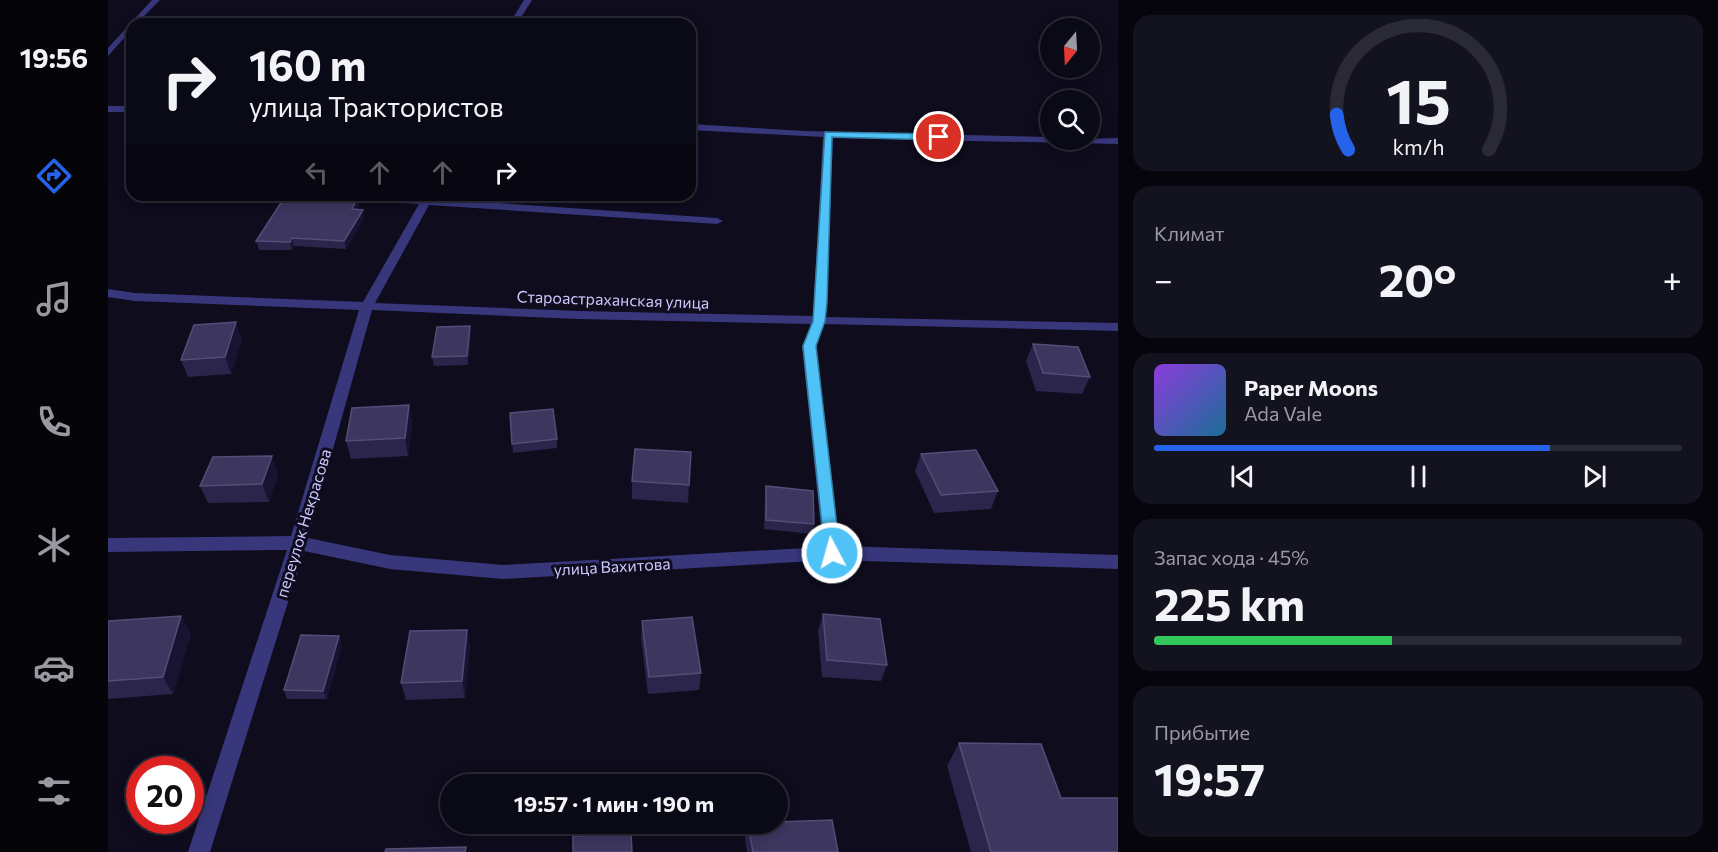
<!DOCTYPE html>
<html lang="ru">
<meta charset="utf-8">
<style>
:root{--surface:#0a0916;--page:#13121f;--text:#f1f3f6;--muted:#999aa1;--line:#2a2a35;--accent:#2563eb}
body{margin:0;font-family:Commissioner,sans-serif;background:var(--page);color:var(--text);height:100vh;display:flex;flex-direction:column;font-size:22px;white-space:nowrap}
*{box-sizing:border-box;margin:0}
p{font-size:20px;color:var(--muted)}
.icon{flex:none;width:33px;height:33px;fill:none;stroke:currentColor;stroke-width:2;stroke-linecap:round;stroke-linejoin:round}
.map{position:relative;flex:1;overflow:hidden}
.drawer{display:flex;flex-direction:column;gap:15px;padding:15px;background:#06050c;width:600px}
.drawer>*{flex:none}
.guide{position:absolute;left:18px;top:18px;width:570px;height:183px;border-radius:18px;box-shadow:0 3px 15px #0003,0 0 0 2px var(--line);background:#0a0916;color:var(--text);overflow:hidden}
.needle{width:39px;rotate:198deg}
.controls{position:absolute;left:932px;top:18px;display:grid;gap:12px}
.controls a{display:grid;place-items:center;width:60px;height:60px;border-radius:50%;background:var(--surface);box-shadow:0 3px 15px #0003,0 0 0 2px var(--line);font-size:30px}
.speed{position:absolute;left:18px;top:756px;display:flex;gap:12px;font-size:30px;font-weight:700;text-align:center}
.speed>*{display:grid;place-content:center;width:78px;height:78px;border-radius:50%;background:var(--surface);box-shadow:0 3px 15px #0003,0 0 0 2px var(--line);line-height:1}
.speed .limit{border:9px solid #d22;background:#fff;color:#111}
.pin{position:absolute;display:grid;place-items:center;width:51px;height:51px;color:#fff;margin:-26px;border:3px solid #fff;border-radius:50%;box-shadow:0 2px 6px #0007}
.me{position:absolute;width:66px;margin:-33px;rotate:354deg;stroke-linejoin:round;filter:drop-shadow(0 0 4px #0008)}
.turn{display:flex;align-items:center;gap:21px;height:126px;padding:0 24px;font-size:27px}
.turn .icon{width:78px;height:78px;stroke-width:2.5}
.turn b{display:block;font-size:42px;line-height:51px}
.lanes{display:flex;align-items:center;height:57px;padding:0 24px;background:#0003;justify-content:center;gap:30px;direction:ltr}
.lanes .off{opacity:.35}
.big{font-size:45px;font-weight:700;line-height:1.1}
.drawer .tile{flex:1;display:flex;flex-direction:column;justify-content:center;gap:9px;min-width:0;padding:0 21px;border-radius:18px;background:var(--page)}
.drawer .dial{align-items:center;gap:0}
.dial svg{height:156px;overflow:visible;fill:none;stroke:var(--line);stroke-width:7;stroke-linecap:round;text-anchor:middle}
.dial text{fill:var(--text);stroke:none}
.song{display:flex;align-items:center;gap:18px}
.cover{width:72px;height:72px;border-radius:9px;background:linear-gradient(135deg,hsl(270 70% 55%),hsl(200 70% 35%))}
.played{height:6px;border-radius:3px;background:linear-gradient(90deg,var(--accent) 75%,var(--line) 75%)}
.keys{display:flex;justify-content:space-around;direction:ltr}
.heat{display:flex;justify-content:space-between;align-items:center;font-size:33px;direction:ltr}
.charge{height:9px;border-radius:4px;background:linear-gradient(90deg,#34c759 45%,var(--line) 0)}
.trip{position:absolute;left:332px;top:774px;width:348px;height:60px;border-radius:30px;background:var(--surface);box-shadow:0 3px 15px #0003,0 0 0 2px var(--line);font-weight:700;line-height:60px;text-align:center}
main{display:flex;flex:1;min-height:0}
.menu{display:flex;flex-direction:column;width:108px;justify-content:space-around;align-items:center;background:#040409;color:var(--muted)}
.menu .icon{width:42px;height:42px}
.menu .current{color:var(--accent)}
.menu b{font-size:27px;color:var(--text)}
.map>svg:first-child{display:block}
</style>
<main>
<nav class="menu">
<b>19:56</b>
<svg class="icon current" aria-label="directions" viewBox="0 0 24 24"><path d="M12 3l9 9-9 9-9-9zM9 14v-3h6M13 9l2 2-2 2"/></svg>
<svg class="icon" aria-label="music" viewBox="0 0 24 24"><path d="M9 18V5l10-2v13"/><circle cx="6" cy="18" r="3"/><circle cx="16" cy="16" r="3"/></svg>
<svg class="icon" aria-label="phone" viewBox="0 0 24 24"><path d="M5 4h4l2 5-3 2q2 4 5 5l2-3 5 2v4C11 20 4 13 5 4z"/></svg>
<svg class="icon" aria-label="climate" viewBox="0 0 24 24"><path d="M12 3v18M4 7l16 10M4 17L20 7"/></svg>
<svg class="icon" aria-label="car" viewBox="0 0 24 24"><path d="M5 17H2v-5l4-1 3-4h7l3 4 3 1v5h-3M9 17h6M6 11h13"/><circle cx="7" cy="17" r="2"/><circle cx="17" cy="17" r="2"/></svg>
<svg class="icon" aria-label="filters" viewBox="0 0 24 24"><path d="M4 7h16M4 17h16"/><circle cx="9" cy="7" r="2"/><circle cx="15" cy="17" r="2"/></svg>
</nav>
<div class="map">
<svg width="1010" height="852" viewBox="0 0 1010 852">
<rect width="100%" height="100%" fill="#0e0c1d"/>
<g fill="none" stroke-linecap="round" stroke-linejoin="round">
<path fill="#38377c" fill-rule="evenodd" d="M44,0H52L28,24H24V29L0,56V48Z
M416,0H424L409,24H401Z
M0,106H24V112H0Z
M582,124L696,131L942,137V140L1010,138V144L725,138L718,317L1010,323V331L716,324L708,346L732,546L1010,555V569L724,560L395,579L282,569L196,551L102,852H80L179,550L0,552V538L183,536L251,310L27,301L0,297V289L27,293L255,302L311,204L223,198L218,195H272L609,218L615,221L609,224L321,205L267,303L471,311L705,316L715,137L582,130ZM264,310L471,319L703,324L694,346L715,547L395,565L282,555L200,538Z"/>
</g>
<path fill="#2b244b" d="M253,202L249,209L256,218L238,249L186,246L184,250H151L148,241Z
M362,326L363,335L360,365L326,366L324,357Z
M134,339L123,374L80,377L73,360Z
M925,344L982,377L974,394L928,391L918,361Z
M301,405L304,422L300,456L243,459L238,441Z
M402,413L449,439V448L405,453Z
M813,454L890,491L883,509L826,513L807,471Z
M170,474L161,502L100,503L92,486Z
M524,481L581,485L580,503L524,499Z
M658,486L706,524L704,534L656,529L657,495Z
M715,614L779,665L773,681L714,677L710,631Z
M73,616L83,634L65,694L0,699V621Z
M534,621L593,673L591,690L540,694L533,638Z
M359,630L362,647L357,698L298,700L293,683Z
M231,636L234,645L219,699H179L176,690Z
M851,743L953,798L1010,852H863L839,766Z
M640,824L730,852H639L637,839Z"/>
<path fill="#181331" d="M251,195L253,202L246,217L244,209Z
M255,210L256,218L238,249L236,241Z
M184,238L186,246L184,250L182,242Z
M128,322L134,339L123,374L117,357Z
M362,326L363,335L360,365L359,356Z
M301,405L304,422L300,456L297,438Z
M164,456L170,474L161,502L154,484Z
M73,616L83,634L65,694L55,677Z
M359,630L362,647L357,698L354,681Z
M231,636L234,645L219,699L215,691Z"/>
<path fill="#3d365f" stroke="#534d78" stroke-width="1.5" d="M178,195H251L244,209L255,210L236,241L184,238L182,242L148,241Z
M128,322L117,357L73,360L86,325Z
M362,326L359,356L324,357L329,327Z
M925,344L970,347L982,377L935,373Z
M301,405L297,438L238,441L244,408Z
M445,409L449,439L404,444L402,413Z
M527,449L583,452L581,485L524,481Z
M868,450L890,491L833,495L813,454Z
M164,456L154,484L92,486L105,457Z
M658,486L705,491L706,524L658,520Z
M715,614L772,619L779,665L719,660Z
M73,616L55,677L0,681V621Z
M584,617L593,673L541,677L534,621Z
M359,630L354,681L293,683L302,631Z
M193,635L231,636L215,691L176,690Z
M851,743L933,744L953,798H1010V852H883Z
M724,820L730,852H645L640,824H669V822Z
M523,834L524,852H465V836Z
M358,847L357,852H277L278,849Z"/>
<path fill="#4fc3f7" stroke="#337fa1" stroke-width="1.5" d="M717,132L831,134L836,137L831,140L724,137L719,302L717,321L708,346L732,553L730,557L724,559L719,557L717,553L695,346L705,321Z"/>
<g text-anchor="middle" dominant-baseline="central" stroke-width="6" stroke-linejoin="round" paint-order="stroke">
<g font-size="16" fill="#cdc8fe" stroke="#0e0c1d">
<text transform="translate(505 299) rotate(2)">Староастраханская улица</text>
<text transform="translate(195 523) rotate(-73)">переулок Некрасова</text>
<text transform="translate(504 566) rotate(-3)">улица Вахитова</text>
</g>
</g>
</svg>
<div class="controls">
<a><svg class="needle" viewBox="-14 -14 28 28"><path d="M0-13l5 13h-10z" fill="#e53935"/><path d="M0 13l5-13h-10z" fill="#999aa1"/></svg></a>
<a><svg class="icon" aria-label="search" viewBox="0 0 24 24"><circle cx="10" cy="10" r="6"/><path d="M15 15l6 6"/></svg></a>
</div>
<div class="speed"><div class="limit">20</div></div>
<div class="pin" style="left:831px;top:137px;background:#d93025"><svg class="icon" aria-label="arrive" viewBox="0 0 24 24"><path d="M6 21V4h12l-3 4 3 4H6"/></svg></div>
<svg class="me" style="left:724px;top:553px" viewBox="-20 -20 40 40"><circle r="17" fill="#4fc3f7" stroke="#fff" stroke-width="3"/><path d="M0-11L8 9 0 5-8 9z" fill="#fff"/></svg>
<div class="trip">19:57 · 1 мин · 190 m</div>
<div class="guide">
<div class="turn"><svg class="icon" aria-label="right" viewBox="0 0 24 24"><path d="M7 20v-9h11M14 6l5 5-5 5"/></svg><div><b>160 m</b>улица Трактористов</div></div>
<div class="lanes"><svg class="icon off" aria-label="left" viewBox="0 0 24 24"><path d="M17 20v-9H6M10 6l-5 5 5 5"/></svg><svg class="icon off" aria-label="ahead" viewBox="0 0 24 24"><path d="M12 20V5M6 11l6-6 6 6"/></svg><svg class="icon off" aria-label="ahead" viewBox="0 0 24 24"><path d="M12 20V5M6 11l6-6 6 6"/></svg><svg class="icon" aria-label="right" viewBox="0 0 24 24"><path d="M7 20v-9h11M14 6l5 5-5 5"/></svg></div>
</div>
</div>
<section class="drawer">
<div class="tile dial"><svg viewBox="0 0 100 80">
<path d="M14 69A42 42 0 1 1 86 69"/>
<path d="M14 69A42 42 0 0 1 8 51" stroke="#2563eb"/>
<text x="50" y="56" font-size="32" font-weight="700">15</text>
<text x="50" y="72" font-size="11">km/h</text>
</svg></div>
<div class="tile"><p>Климат</p>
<div class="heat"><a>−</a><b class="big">20°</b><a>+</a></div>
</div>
<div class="tile">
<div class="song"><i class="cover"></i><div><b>Paper Moons</b><p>Ada Vale</p></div></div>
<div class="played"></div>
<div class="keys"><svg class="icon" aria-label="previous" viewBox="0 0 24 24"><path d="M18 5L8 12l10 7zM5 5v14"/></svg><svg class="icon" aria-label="pause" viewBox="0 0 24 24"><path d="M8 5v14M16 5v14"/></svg><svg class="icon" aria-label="next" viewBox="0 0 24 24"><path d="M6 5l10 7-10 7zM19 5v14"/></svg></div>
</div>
<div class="tile"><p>Запас хода · 45%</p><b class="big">225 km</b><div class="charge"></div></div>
<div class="tile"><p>Прибытие</p><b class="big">19:57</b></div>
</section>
</main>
